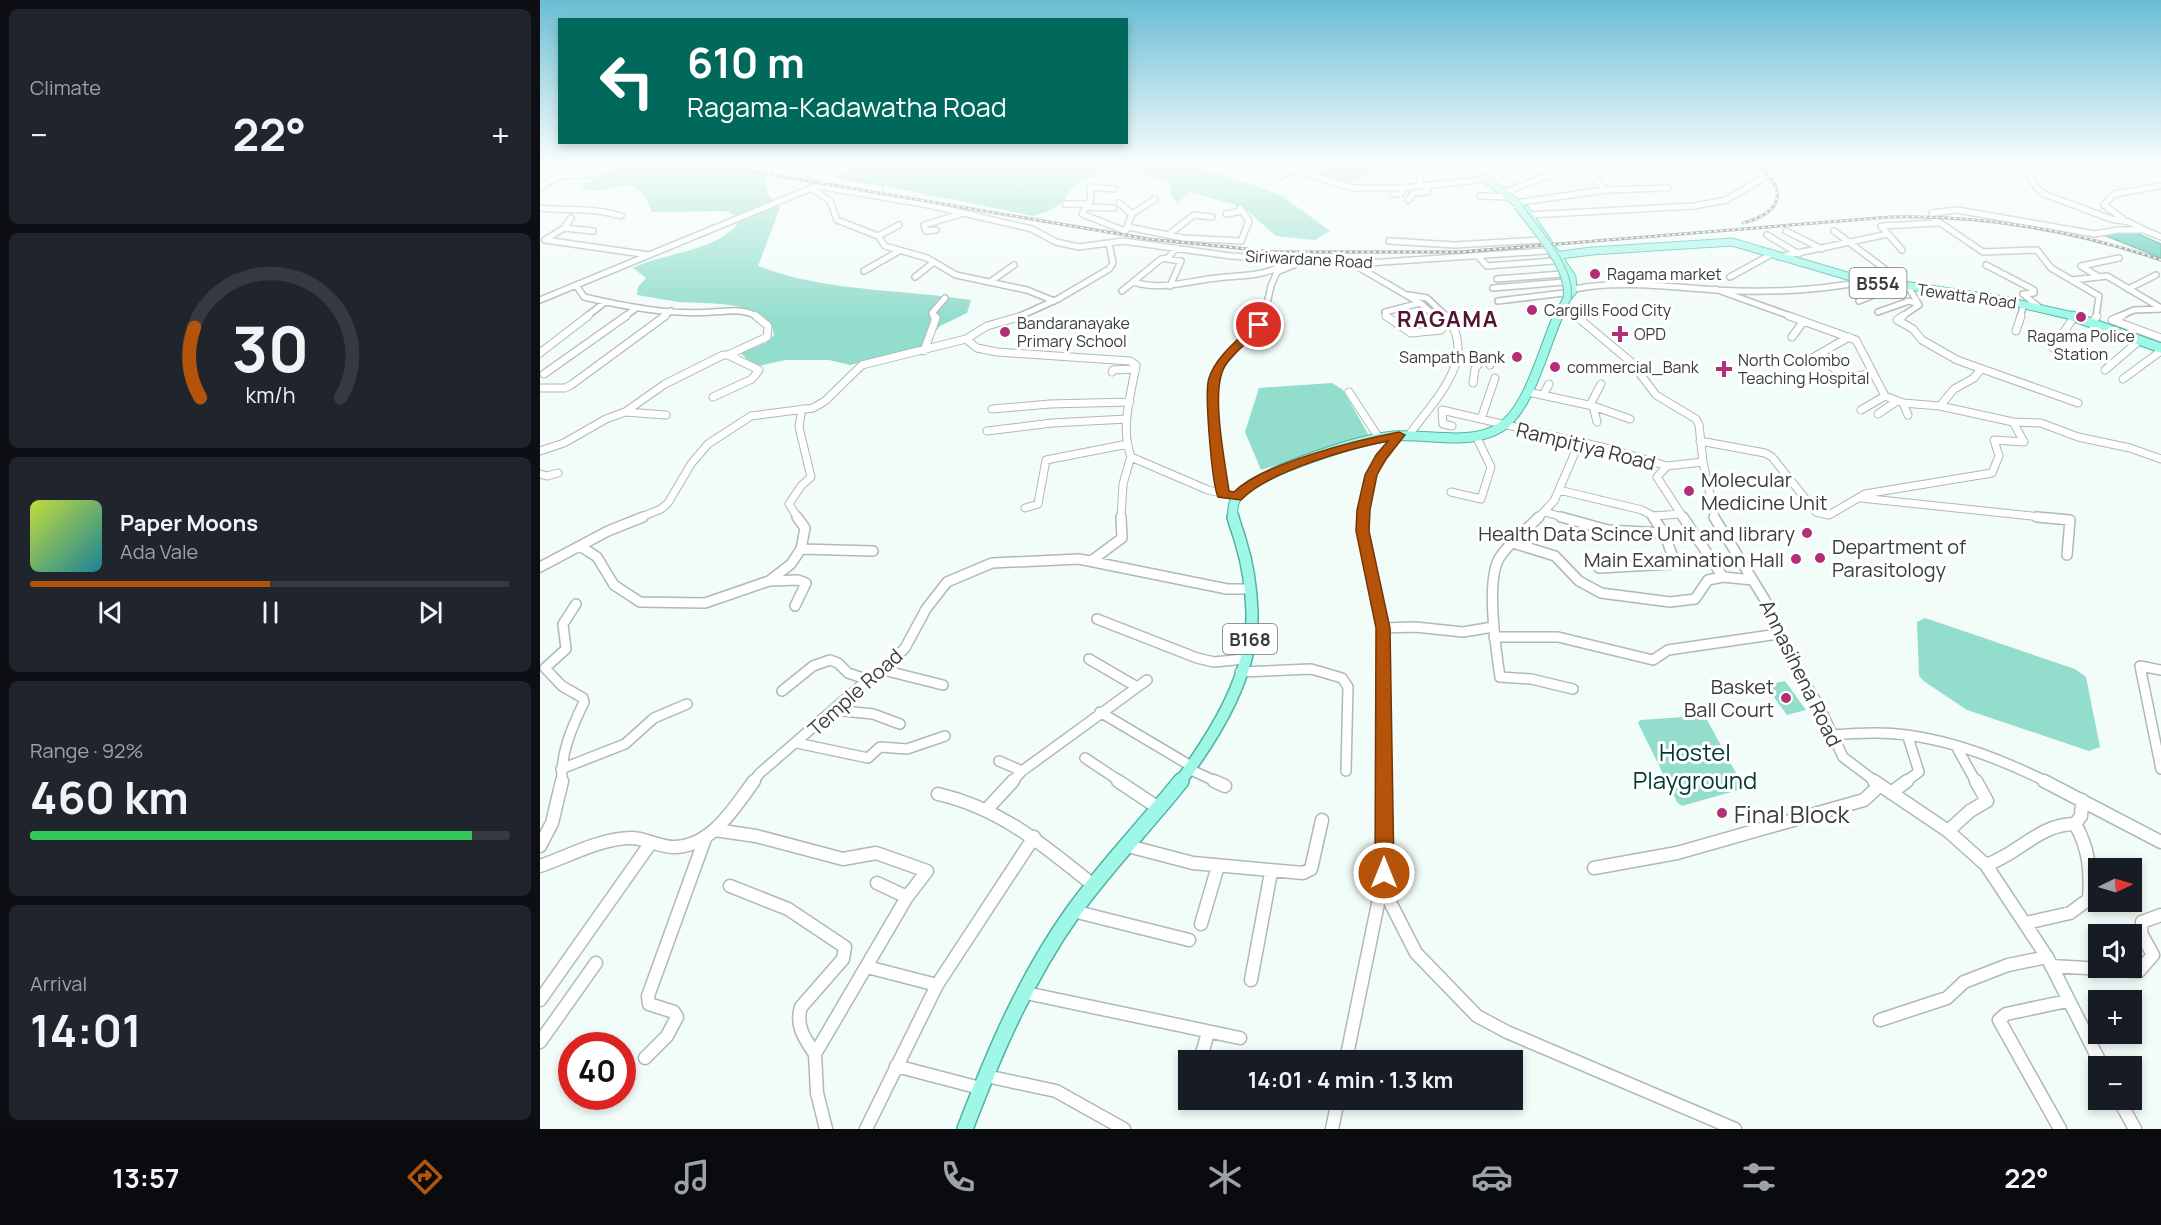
<!DOCTYPE html>
<meta charset="utf-8">
<style>
:root{--surface:#171b24;--page:#20242c;--text:#f1f3f6;--muted:#9ea1a6;--line:#363941;--accent:#b45309}
body{margin:0;font-family:Manrope,sans-serif;background:var(--page);color:var(--text);height:100vh;display:flex;flex-direction:column;font-size:22px;white-space:nowrap}
*{box-sizing:border-box;margin:0}
p{font-size:20px;color:var(--muted)}
.icon{flex:none;width:33px;height:33px;fill:none;stroke:currentColor;stroke-width:2;stroke-linecap:round;stroke-linejoin:round}
.map{position:relative;flex:1;overflow:hidden}
.sheet{display:flex;flex-direction:column;gap:9px;padding:9px;background:#0d0f14;width:540px}
.sheet>*{flex:none}
.top-card{position:absolute;left:18px;top:18px;width:570px;height:126px;border-radius:0px;box-shadow:0 3px 9px #0003;background:#00695c;color:#fff;overflow:hidden}
.needle{width:39px;rotate:85deg}
.tools{position:absolute;left:1548px;top:858px;display:grid;gap:12px}
.tools a{display:grid;place-items:center;width:54px;height:54px;border-radius:0px;background:var(--surface);box-shadow:0 3px 9px #0003;font-size:30px}
.speed{position:absolute;left:18px;top:1032px;display:flex;gap:12px;font-size:30px;font-weight:700;text-align:center}
.speed>*{display:grid;place-content:center;width:78px;height:78px;border-radius:50%;background:var(--surface);box-shadow:0 3px 9px #0003;line-height:1}
.speed .limit{border:9px solid #d22;background:#fff;color:#111}
.pin{position:absolute;display:grid;place-items:center;width:51px;height:51px;color:#fff;margin:-26px;border:3px solid #fff;border-radius:50%;box-shadow:0 2px 6px #0007}
.me{position:absolute;width:66px;margin:-33px;rotate:0deg;stroke-linejoin:round;filter:drop-shadow(0 0 4px #0008)}
.turn{display:flex;align-items:center;gap:21px;height:126px;padding:0 30px;font-size:27px}
.turn .icon{width:78px;height:78px;stroke-width:2.5}
.turn b{display:block;font-size:42px;line-height:51px}
.big{font-size:45px;font-weight:700;line-height:1.1}
.sheet .card{flex:1;display:flex;flex-direction:column;justify-content:center;gap:9px;min-width:0;padding:0 21px;border-radius:9px;background:var(--page)}
.sheet .dial{align-items:center;gap:0}
.dial svg{height:156px;overflow:visible;fill:none;stroke:var(--line);stroke-width:7;stroke-linecap:round;text-anchor:middle}
.dial text{fill:var(--text);stroke:none}
.song{display:flex;align-items:center;gap:18px}
.cover{width:72px;height:72px;border-radius:9px;background:linear-gradient(135deg,hsl(70 70% 55%),hsl(190 70% 35%))}
.played{height:6px;border-radius:3px;background:linear-gradient(90deg,var(--accent) 50%,var(--line) 50%)}
.keys{display:flex;justify-content:space-around;direction:ltr}
.heat{display:flex;justify-content:space-between;align-items:center;font-size:33px;direction:ltr}
.charge{height:9px;border-radius:4px;background:linear-gradient(90deg,#34c759 92%,var(--line) 0)}
.trip{position:absolute;left:638px;top:1050px;width:345px;height:60px;border-radius:0px;background:var(--surface);box-shadow:0 3px 9px #0003;font-weight:700;line-height:60px;text-align:center}
.tab-bar{display:flex;height:96px;justify-content:space-around;align-items:center;background:#090b0e;color:var(--muted)}
.tab-bar .icon{width:42px;height:42px}
.tab-bar .on{color:var(--accent)}
.tab-bar b{font-size:27px;color:var(--text)}
main{display:flex;flex:1;min-height:0}
.map>svg:first-child{display:block}
</style>
<main>
<section class="sheet">
<div class="card"><p>Climate</p>
<div class="heat"><a>−</a><b class="big">22°</b><a>+</a></div>
</div>
<div class="card dial"><svg viewBox="0 0 100 80">
<path d="M14 69A42 42 0 1 1 86 69"/>
<path d="M14 69A42 42 0 0 1 11 33" stroke="#b45309"/>
<text x="50" y="56" font-size="32" font-weight="700">30</text>
<text x="50" y="72" font-size="11">km/h</text>
</svg></div>
<div class="card">
<div class="song"><i class="cover"></i><div><b>Paper Moons</b><p>Ada Vale</p></div></div>
<div class="played"></div>
<div class="keys"><svg class="icon" aria-label="previous" viewBox="0 0 24 24"><path d="M18 5L8 12l10 7zM5 5v14"/></svg><svg class="icon" aria-label="pause" viewBox="0 0 24 24"><path d="M8 5v14M16 5v14"/></svg><svg class="icon" aria-label="next" viewBox="0 0 24 24"><path d="M6 5l10 7-10 7zM19 5v14"/></svg></div>
</div>
<div class="card"><p>Range · 92%</p><b class="big">460 km</b><div class="charge"></div></div>
<div class="card"><p>Arrival</p><b class="big">14:01</b></div>
</section>
<div class="map">
<svg width="1621" height="1129" viewBox="0 0 1621 1129">
<rect width="100%" height="100%" fill="#f2fcf9"/>
<path fill="#92ddcc" d="M79,164H227L225,166L227,193L240,208L218,266C286,292 360,289 431,300L427,313L400,326L382,347L310,365L289,360H245L215,367L201,353L226,343L234,335C230,299 164,304 139,302C125,300 111,297 97,295L98,287L106,278L93,268C126,252 170,253 197,225V216L185,211L112,212C93,164 76,198 42,189L44,184L78,167Z
M293,164H650L741,195L790,231L775,240L736,236L703,207L650,192L637,204L631,194L630,185C601,167 537,164 524,202L508,211L494,216L299,177Z
M773,164H844L841,169L808,183L782,178Z
M792,383L803,390L828,434L827,437L721,470L705,432L719,388Z
M1385,618L1535,669L1546,677L1560,747L1549,751L1427,710L1385,682L1379,676L1377,622Z
M1245,681L1266,710L1247,715L1225,685Z
M1160,716L1166,718L1203,786L1202,789L1142,806L1137,802L1098,723L1100,720Z"/>
<path fill="#4dcbb4" stroke="#47a090" stroke-width="1.5" d="M1578,231L1594,232L1621,244V258L1564,235Z"/>
<g fill="none" stroke-linecap="round" stroke-linejoin="round">
<defs>
<path id="minor-far3" d="M737,164L812,188H863L949,179
M1460,164L1485,170
M1483,164L1496,187L1504,194L1571,219L1589,222L1604,230H1578L1555,234L1417,210L1392,213L1393,218L1443,252L1497,250L1511,268L1559,296L1556,317
M1571,164L1583,171
M248,167L287,179L311,164
M740,176L753,170
M291,180L340,189
M278,186L389,205L492,229L516,242L539,247L583,241L691,256L813,264L1006,251
M880,186L881,173
M0,187L21,176L57,174
M273,189L290,201L297,220L338,236L345,246L387,258L416,275L487,290L514,301
M574,189L550,187L551,199L542,214L585,231
M1065,190L1128,188
M965,192L1018,172
M853,194H861L863,188
M940,196L969,197
M868,200L874,193L887,192L888,185
M579,203L592,214
M975,203L1065,190L1055,178L1037,164
M525,204H549
M547,207L574,208
M0,208C29,211 53,207 81,216
M686,214L702,211
M989,215L1154,206L1186,200L1225,177L1211,164
M1583,219L1564,205L1574,194L1621,186
M588,227L643,238L701,241L709,221L700,208
M24,228L53,231
M396,230L386,231L384,225L421,214
M586,230L592,214L615,199
M1604,230L1621,237
M1246,231L1282,249
M1294,231L1346,270
M1348,234L1362,250
M628,235L654,215L672,217
M1227,235L1259,254
M338,236L359,225
M5,240L109,255
M5,240L24,228L31,218
M869,242L849,241L915,245L999,240
M938,256L947,266L1013,261
M1239,257L1348,234L1341,226L1398,223
M627,259L641,261L630,286
M813,264L880,303
M1446,265L1494,290V293L1483,294L1499,307
M324,271L359,251
M375,277L394,262
M1190,277L1230,255
M1559,277L1541,266L1579,258
M957,279L1021,274
M1532,280L1567,276L1621,308
M450,282L474,265
M593,282C622,291 648,281 677,278C702,275 719,277 742,266
M36,285L44,297C87,307 129,315 173,312C189,311 204,308 218,317
M953,288L1024,282
M1034,289C1082,280 1128,287 1176,290C1227,293 1277,291 1327,281
M1175,289L1253,317
M1588,289L1616,275
M582,291L621,259L628,258L637,247
M869,295L887,298L907,317
M0,300L291,180L287,179
M958,301L1024,293
M1319,301L1341,292L1350,285
M880,303L896,317
M1023,305L1038,317
M1338,312L1369,301L1378,304
M46,317L64,303
M84,317L95,309
M123,317L131,311
M395,317L392,313L405,298
M478,317L518,299L569,269L573,263L569,243
M724,317L731,286L737,272L761,262
M848,317L845,312L880,303
M1361,317L1379,305L1369,288
M1480,317L1484,304
M1578,317L1594,310L1621,309"/>
<path id="minor-far2" d="M846,316L871,333L901,330L903,327L894,316
M1036,316L1091,362L1116,395L1156,419L1159,425L1163,462L1175,518
M1363,316L1357,320L1373,329L1382,340L1417,360L1538,403
M1582,316L1572,320L1621,338
M1552,323L1557,316
M1476,331L1481,316
M1252,337L1263,322
M426,339L447,326L482,316
M1513,348L1534,317
M384,351L396,318L394,316
M0,353L48,316
M188,355L227,337L228,326L216,316
M1274,357L1309,337
M1293,368L1315,377L1333,372
M1565,370L1600,340
M572,372L573,370L596,369
M4,374L86,316
M1583,379L1621,351
M933,383L935,369L942,359L952,361L950,365
M0,388H25L31,385L125,316
M809,392L839,438
M988,392L1053,406L1090,419
M1003,395L1009,384
M1363,403L1368,415
M1050,405L1061,384
M1053,406L1057,422
M1400,406L1414,389L1434,378L1441,369
M452,409L510,404L590,402
M1321,410L1345,396
M85,412L126,415
M1338,414L1357,401
M941,419L955,378
M1473,422L1501,423L1538,437L1590,448L1621,459
M912,426L903,424L902,410L1070,449L1127,466
M447,431L512,423L587,419
M869,435C894,400 940,358 906,316
M1160,441L1225,453L1232,457L1276,512L1289,515L1325,494L1452,473L1459,456L1454,440L1484,442L1473,422L1400,406L1363,403L1345,396L1316,340L1249,316
M0,451L24,443L66,419L85,412L125,384L183,355H188L219,370L212,379L173,397
M0,474L7,476L18,473
M1019,490L1102,510L1113,516
M911,492L941,499L951,467L936,436
M683,494L676,436L673,380L681,363L725,316
M1321,498L1511,518
M485,508L498,504L506,460L588,444
M1005,512L1026,518
M1141,514L1144,518
M99,518L121,509L128,503L151,464L168,444L211,416L273,408L285,401L322,365L426,339L437,348L457,352L590,361L596,365C591,395 580,427 591,457L668,490L697,497
M258,518L249,504L261,486L271,477L259,427L262,409
M581,518L583,484L591,456
M823,518L831,475L859,435
M998,518L1014,501L1040,441
M1114,518L1113,516L1141,514L1117,477L1127,466L1163,462"/>
<path id="minor-far1" d="M823,517V531L843,628L844,782
M999,517C987,529 970,542 960,557C945,579 956,650 960,677L991,679L1033,689
M1021,517L1068,530L1124,533
M1143,517L1183,577
M1174,517L1225,600L1248,655L1279,706L1303,757L1336,782
M1497,517L1530,520L1527,555
M973,543L1015,556L1039,581L1061,593L1130,602L1155,599L1168,580L1183,577L1213,580
M40,546L57,557L74,585L100,602L165,603L229,581L251,564L261,549L265,528L257,517
M261,549L333,551
M551,561L582,538L581,517
M0,567L68,531L103,517
M1059,568L1131,564L1134,560L1124,533L1113,517
M230,581L258,580L266,583L255,606
M557,619L657,658L674,662L704,659
M843,628L875,627L923,632L953,627
M954,637H1018L1113,660L1128,650L1238,634
M549,659L597,687
M343,670L403,685
M1621,670L1600,666L1621,769
M700,672L771,669L802,678L808,687L806,771
M242,691L273,666L290,660L298,663L308,673L329,680
M293,710L333,714L360,724
M560,712L651,766
M1291,735C1305,734 1319,733 1333,733C1393,732 1455,756 1507,782
M257,743L328,758L340,747L367,749L405,736
M1416,746L1436,782
M545,758L581,782
M459,761L482,771L472,782
M21,769L85,744L114,718L147,704
M649,769L677,782
M482,771L607,680
M22,782C20,754 32,727 44,702L43,698L22,686L5,668L26,649L23,624L36,604
M213,782L220,773L324,683L343,670L365,648L386,609L407,582L452,563L539,559L687,589H709
M1365,782L1379,772L1368,737"/>
<path id="minor" d="M578,781L620,809
M674,781L685,786
M844,781V873L851,904L876,953L937,1016L967,1032L1195,1129
M1334,781L1408,831L1446,865L1507,957L1562,1066
M1504,781L1621,842
M1351,793L1367,781
M398,794C460,808 505,846 553,885
M448,808L473,781
M175,830L216,836L303,859L336,853L387,871L367,897L275,1054L277,1093L286,1129
M1408,831L1430,811L1447,801L1436,781
M0,846L12,823L22,781
M588,846L653,863L763,873L771,869L782,820
M1446,865C1479,854 1499,824 1535,824L1541,816L1542,800
M0,866C29,856 61,838 92,838C103,838 118,846 132,847C171,848 194,808 214,781
M1054,868L1137,853L1324,800L1340,785
M337,883L367,897
M190,886L248,909L305,947L303,959L261,1007C255,1026 265,1039 275,1054
M533,911L649,940
M1486,923L1530,913L1549,899C1551,871 1549,848 1535,824
M661,924L678,866
M1511,966L1599,971L1613,955L1601,933L1602,922L1621,915
M327,967L397,985
M711,980L731,872
M486,993L700,1038
M0,1000L110,844
M1340,1020L1407,998L1424,982L1468,965L1507,957
M0,1042L56,963
M105,1058L127,1036L137,1017L134,1012L109,1004L108,996L166,836
M660,1060L668,1033
M806,1060L843,879
M356,1066L440,1088
M446,1076L516,1091L584,1129
M1579,1100L1595,1129
M326,1129L397,985L494,837
M792,1129L798,1100
M1520,1129L1459,1020L1466,1014L1527,1001"/>
<path id="major-far3" d="M926,164L986,210L1032,277L1033,291L1027,298L1018,317
M1013,256L1052,251L1192,242L1311,277L1463,300L1537,317"/>
<path id="major-far2" d="M1532,316L1621,348
M693,518C692,509 693,500 700,493C724,470 820,439 853,436C887,433 930,447 961,427C989,409 1004,347 1018,316"/>
<path id="major-far1" d="M640,782C675,735 714,673 712,611C711,588 708,565 701,543C699,534 695,526 693,517"/>
<path id="major" d="M425,1129C454,1053 486,978 533,912C566,866 606,825 641,781"/>
</defs>
<use href="#minor-far3" stroke="#afb9b7" stroke-width="8"/>
<use href="#minor-far2" stroke="#afb9b7" stroke-width="9"/>
<use href="#minor-far1" stroke="#afb9b7" stroke-width="12"/>
<use href="#minor" stroke="#afb9b7" stroke-width="15"/>
<use href="#major-far3" stroke="#50b3a1" stroke-width="9"/>
<use href="#major-far2" stroke="#50b3a1" stroke-width="11"/>
<use href="#major-far1" stroke="#50b3a1" stroke-width="14"/>
<use href="#major" stroke="#50b3a1" stroke-width="18"/>
<use href="#minor-far3" stroke="#fff" stroke-width="5"/>
<use href="#minor-far2" stroke="#fff" stroke-width="7"/>
<use href="#minor-far1" stroke="#fff" stroke-width="9"/>
<use href="#minor" stroke="#fff" stroke-width="12"/>
<use href="#major-far3" stroke="#9ef7e7" stroke-width="7"/>
<use href="#major-far2" stroke="#9ef7e7" stroke-width="9"/>
<use href="#major-far1" stroke="#9ef7e7" stroke-width="11"/>
<use href="#major" stroke="#9ef7e7" stroke-width="15"/>
<defs>
<path id="rail" d="M168,164L609,239L738,252H920L1350,217C1444,215 1532,230 1621,260
M1203,223C1244,212 1249,188 1214,164"/>
</defs>
<use href="#rail" stroke="#6e7472" stroke-width="3"/>
<use href="#rail" stroke="#fff" stroke-width="1.5" stroke-dasharray="3" stroke-linecap="butt"/>
<defs>
<path id="major-bridge" d="M978,206C995,230 1032,268 1027,298"/>
</defs>
<use href="#major-bridge" stroke="#50b3a1" stroke-width="9" stroke-linecap="butt"/>
<use href="#major-bridge" stroke="#9ef7e7" stroke-width="7"/>
</g>
<linearGradient id="sky" x2="0" y2="1"><stop stop-color="#6abdd3"/><stop offset="0.51" stop-color="#f9fefc"/><stop offset="1" stop-color="#f9fefc" stop-opacity="0"/></linearGradient>
<rect width="1621" height="322" fill="url(#sky)"/>
<path fill="#b45309" stroke="#753606" stroke-width="1.5" d="M716,322L724,325C713,339 695,350 685,366C670,390 685,461 689,491L694,492C723,463 818,440 859,432L865,435L846,459L837,475L830,510L829,531L850,628L854,873L851,879L844,882L838,879L835,873L836,628L816,531L817,510L825,475L836,455L848,441C808,449 729,471 701,500L678,497C672,484 664,391 669,378C676,356 699,339 716,322Z"/>
<g fill="#b22e76" stroke="#fff" stroke-width="2">
<circle cx="1055" cy="274" r="6"/>
<circle cx="992" cy="310" r="6"/>
<circle cx="1541" cy="317" r="6"/>
<circle cx="465" cy="332" r="6"/>
<path d="M1077 325h6v6h6v6h-6v6h-6v-6h-6v-6h6z"/>
<circle cx="977" cy="357" r="6"/>
<circle cx="1015" cy="367" r="6"/>
<path d="M1181 360h6v6h6v6h-6v6h-6v-6h-6v-6h6z"/>
<circle cx="1149" cy="491" r="6"/>
<circle cx="1267" cy="533" r="6"/>
<circle cx="1280" cy="558" r="6"/>
<circle cx="1256" cy="559" r="6"/>
<circle cx="1246" cy="698" r="6"/>
<circle cx="1182" cy="813" r="6"/>
</g>
<g text-anchor="middle" dominant-baseline="central" stroke-width="6" stroke-linejoin="round" paint-order="stroke">
<g font-size="16" fill="#393d3c" stroke="#fff">
<text transform="translate(769 259) rotate(3)">Siriwardane Road</text>
<text transform="translate(1427 296) rotate(8)">Tewatta Road</text>
</g>
<g font-size="16" fill="#393d3c" stroke="#fff" text-anchor="start">
<text x="1067" y="274">Ragama market</text>
<text x="1004" y="310">Cargills Food City</text>
<text x="477" y="323">Bandaranayake<tspan x="477" dy="18">Primary School</tspan></text>
<text x="1094" y="334">OPD</text>
<text x="1541" y="336" text-anchor="middle">Ragama Police<tspan x="1541" dy="18">Station</tspan></text>
<text x="965" y="357" text-anchor="end">Sampath Bank</text>
<text x="1198" y="360">North Colombo<tspan x="1198" dy="18">Teaching Hospital</tspan></text>
<text x="1027" y="367">commercial_Bank</text>
</g>
<g fill="#fff" stroke="#747776" stroke-width="1.5">
<rect x="1309.5" y="268" width="57" height="30" rx="4.5"/>
<rect x="683" y="624" width="54" height="30" rx="4.5"/>
</g>
<g font-size="18" font-weight="bold" fill="#393d3c">
<text x="1338" y="283">B554</text>
<text x="710" y="639">B168</text>
</g>
<g font-size="20" fill="#393d3c" stroke="#fff">
<text transform="translate(1046 446) rotate(14)">Rampitiya Road</text>
<text transform="translate(1261 673) rotate(64)">Annasihena Road</text>
<text transform="translate(315 692) rotate(-42)">Temple Road</text>
</g>
<g font-size="20" fill="#393d3c" stroke="#fff" text-anchor="end">
<text x="1161" y="479" text-anchor="start">Molecular<tspan x="1161" dy="23">Medicine Unit</tspan></text>
<text x="1255" y="533">Health Data Scince Unit and library</text>
<text x="1292" y="546" text-anchor="start">Department of<tspan x="1292" dy="23">Parasitology</tspan></text>
<text x="1244" y="559">Main Examination Hall</text>
<text x="1234" y="686">Basket<tspan x="1234" dy="23">Ball Court</tspan></text>
</g>
<g font-size="22" font-weight="bold" letter-spacing="1.5" fill="#541436" stroke="#fff">
<text x="908" y="319">RAGAMA</text>
</g>
<g font-size="24" fill="#003930" stroke="#fff">
<text x="1155" y="751">Hostel<tspan x="1155" dy="28">Playground</tspan></text>
</g>
<g font-size="24" fill="#393d3c" stroke="#fff" text-anchor="start">
<text x="1194" y="813">Final Block</text>
</g>
</g>
</svg>
<div class="tools">
<a><svg class="needle" viewBox="-14 -14 28 28"><path d="M0-13l5 13h-10z" fill="#e53935"/><path d="M0 13l5-13h-10z" fill="#9ea1a6"/></svg></a>
<a><svg class="icon" aria-label="sound" viewBox="0 0 24 24"><path d="M4 9h4l5-4v14l-5-4H4zM17 9q2 3 0 6"/></svg></a>
<a>+</a>
<a>−</a>
</div>
<div class="speed"><div class="limit">40</div></div>
<div class="pin" style="left:719px;top:325px;background:#d93025"><svg class="icon" aria-label="arrive" viewBox="0 0 24 24"><path d="M6 21V4h12l-3 4 3 4H6"/></svg></div>
<svg class="me" style="left:844px;top:873px" viewBox="-20 -20 40 40"><circle r="17" fill="#b45309" stroke="#fff" stroke-width="3"/><path d="M0-11L8 9 0 5-8 9z" fill="#fff"/></svg>
<div class="trip">14:01 · 4 min · 1.3 km</div>
<div class="top-card">
<div class="turn"><svg class="icon" aria-label="left" viewBox="0 0 24 24"><path d="M17 20v-9H6M10 6l-5 5 5 5"/></svg><div><b>610 m</b>Ragama-Kadawatha Road</div></div>
</div>
</div>
</main>
<nav class="tab-bar">
<b>13:57</b>
<svg class="icon on" aria-label="directions" viewBox="0 0 24 24"><path d="M12 3l9 9-9 9-9-9zM9 14v-3h6M13 9l2 2-2 2"/></svg>
<svg class="icon" aria-label="music" viewBox="0 0 24 24"><path d="M9 18V5l10-2v13"/><circle cx="6" cy="18" r="3"/><circle cx="16" cy="16" r="3"/></svg>
<svg class="icon" aria-label="phone" viewBox="0 0 24 24"><path d="M5 4h4l2 5-3 2q2 4 5 5l2-3 5 2v4C11 20 4 13 5 4z"/></svg>
<svg class="icon" aria-label="climate" viewBox="0 0 24 24"><path d="M12 3v18M4 7l16 10M4 17L20 7"/></svg>
<svg class="icon" aria-label="car" viewBox="0 0 24 24"><path d="M5 17H2v-5l4-1 3-4h7l3 4 3 1v5h-3M9 17h6M6 11h13"/><circle cx="7" cy="17" r="2"/><circle cx="17" cy="17" r="2"/></svg>
<svg class="icon" aria-label="filters" viewBox="0 0 24 24"><path d="M4 7h16M4 17h16"/><circle cx="9" cy="7" r="2"/><circle cx="15" cy="17" r="2"/></svg>
<b>22°</b>
</nav>
